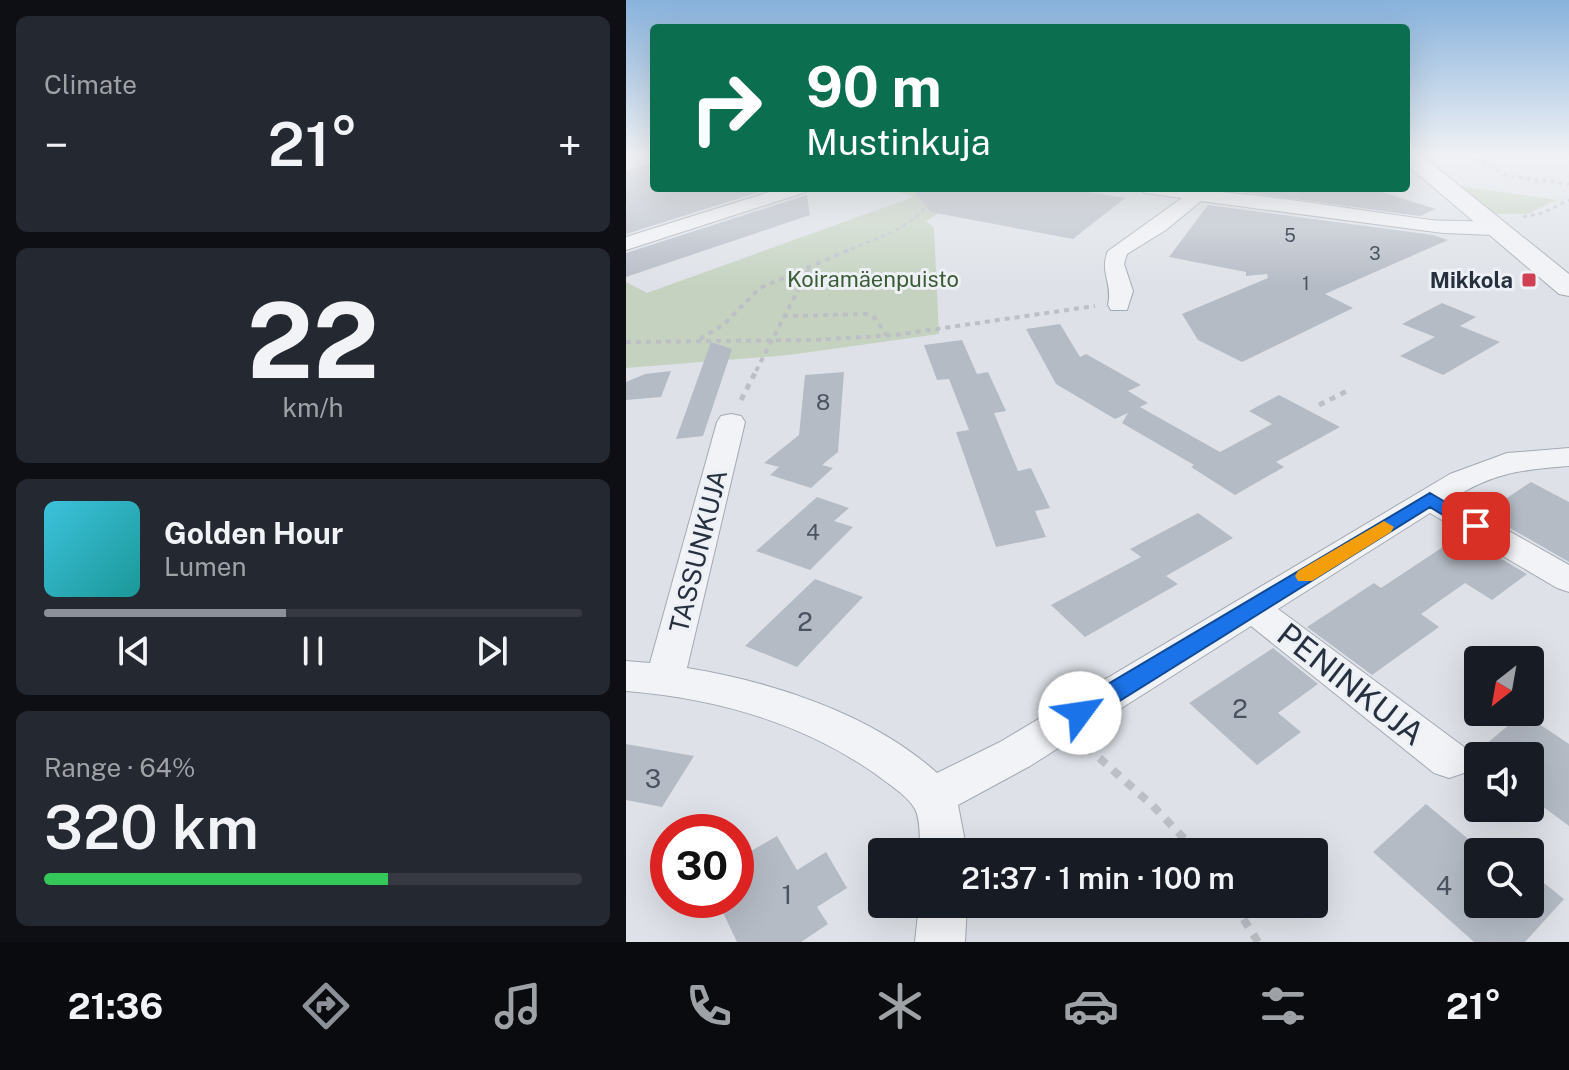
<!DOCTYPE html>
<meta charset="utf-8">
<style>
:root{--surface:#171b24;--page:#242831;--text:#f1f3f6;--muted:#9ea1a6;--line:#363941;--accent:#8c9099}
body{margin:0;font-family:"Public Sans",sans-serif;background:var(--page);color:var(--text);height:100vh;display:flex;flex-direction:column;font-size:30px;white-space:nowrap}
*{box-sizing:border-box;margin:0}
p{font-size:26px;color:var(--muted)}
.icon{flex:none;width:44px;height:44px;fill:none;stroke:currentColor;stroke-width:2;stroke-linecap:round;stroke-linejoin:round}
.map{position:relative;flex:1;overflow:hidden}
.sheet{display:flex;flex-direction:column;gap:16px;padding:16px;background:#0d0f14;width:626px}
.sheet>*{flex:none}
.banner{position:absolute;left:24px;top:24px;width:760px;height:168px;border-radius:8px;box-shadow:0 8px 32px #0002;background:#0b6e4f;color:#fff;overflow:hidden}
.needle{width:52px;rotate:211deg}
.fabs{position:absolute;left:838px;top:646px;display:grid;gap:16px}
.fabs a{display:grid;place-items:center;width:80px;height:80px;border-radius:8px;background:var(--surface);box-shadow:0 8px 32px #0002;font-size:40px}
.speed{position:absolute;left:24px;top:814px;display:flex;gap:16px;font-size:40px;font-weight:700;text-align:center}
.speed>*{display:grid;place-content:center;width:104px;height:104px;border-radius:50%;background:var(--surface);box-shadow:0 8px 32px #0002;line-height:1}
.speed .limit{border:12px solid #d22;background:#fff;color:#111}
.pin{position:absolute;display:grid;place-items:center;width:68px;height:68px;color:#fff;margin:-34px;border-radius:16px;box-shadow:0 4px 12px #0006}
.me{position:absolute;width:88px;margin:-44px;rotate:59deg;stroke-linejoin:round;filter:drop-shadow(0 0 6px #0008)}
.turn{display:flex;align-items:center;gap:28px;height:168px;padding:0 24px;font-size:36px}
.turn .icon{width:104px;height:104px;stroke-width:2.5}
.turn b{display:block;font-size:56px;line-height:68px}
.big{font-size:60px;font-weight:600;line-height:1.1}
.sheet .card{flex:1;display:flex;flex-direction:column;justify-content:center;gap:12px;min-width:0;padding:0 28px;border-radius:12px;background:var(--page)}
.sheet .dial{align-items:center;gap:0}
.dial b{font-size:104px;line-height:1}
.song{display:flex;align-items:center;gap:24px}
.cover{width:96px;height:96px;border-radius:12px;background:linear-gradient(135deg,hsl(190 70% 55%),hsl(180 70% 35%))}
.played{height:8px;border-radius:4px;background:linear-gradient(90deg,var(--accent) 45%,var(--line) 45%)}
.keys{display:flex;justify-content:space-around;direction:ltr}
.heat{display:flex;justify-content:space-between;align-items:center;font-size:44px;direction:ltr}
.charge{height:12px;border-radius:6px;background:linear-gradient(90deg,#34c759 64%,var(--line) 0)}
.trip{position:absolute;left:242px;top:838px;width:460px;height:80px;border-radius:8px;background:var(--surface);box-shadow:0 8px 32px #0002;font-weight:600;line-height:80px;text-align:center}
.menu{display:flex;height:128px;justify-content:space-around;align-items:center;background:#090b0e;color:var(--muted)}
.menu .icon{width:56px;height:56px}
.menu .selected{color:var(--accent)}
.menu b{font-size:36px;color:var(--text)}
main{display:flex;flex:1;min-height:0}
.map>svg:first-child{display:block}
</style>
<main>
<section class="sheet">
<div class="card"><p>Climate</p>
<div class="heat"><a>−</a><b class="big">21°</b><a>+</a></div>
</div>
<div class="card dial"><b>22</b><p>km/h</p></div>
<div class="card">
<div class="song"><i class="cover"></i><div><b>Golden Hour</b><p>Lumen</p></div></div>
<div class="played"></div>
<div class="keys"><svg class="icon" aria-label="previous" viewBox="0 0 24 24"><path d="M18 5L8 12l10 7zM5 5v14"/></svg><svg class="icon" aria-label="pause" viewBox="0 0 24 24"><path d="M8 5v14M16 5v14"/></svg><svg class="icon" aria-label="next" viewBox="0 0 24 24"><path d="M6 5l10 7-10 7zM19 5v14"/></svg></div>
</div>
<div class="card"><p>Range · 64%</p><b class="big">320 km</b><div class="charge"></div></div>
</section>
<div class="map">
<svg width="943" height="942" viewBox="0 0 943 942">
<rect width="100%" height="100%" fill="#dee2e8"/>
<path fill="#c4d2bf" d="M833,186L931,200L901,214H867Z
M263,188H326L329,203L300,221L308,228L313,334L163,355L0,368V282L21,293L287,197Z"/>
<path fill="#b5bbc5" d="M28,162V188H146L0,234V170Z
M286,188H437L499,198L447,239L305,212Z
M743,188L810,209L794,216L593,189Z
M181,195L184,215L0,277V253Z
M582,205L807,235L822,240L699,294L727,308L616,362L572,340L556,314L642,278L641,274L620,276V272L543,257Z
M816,303L850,317L834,326L874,342L817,375L774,356L809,337L776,324Z
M434,324L454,357L460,354L515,385L502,391L522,403L514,407L594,452L646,424L623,411L653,395L714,427L650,462L658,467L609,495L565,467L568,465L496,423L502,413L489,419L430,384L400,329Z
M336,340L351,374L362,372L380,411L368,413L392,471L405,468L424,508L409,511L420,537L370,547L330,432L343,430L323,379L311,380L298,345Z
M85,342L106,349L77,436L50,439Z
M45,371L35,397L0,400V382L19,374Z
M218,372L212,452L196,465L207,468L185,488L144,475L153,467L138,463L173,435L179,375Z
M905,482L943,502V562L858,513Z
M191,497L223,508L208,521L227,527L184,570L130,551Z
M572,513L607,538L540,576L552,584L459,637L425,605L515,557L504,549Z
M835,535L901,574L866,600L839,583L795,614L813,627L746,675L681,627L748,583L755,588Z
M189,579L237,597L171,667L119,646Z
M647,648L692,684L652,713L675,732L631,765L563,703Z
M897,713L943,744V826L904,797V756H846Z
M0,744L68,756L36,807L0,800Z
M800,804L852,847V904H904V872L938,899L899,942H848L747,852Z
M151,836L171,870L200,852L221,888L191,907L202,924L175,942H111L91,900H110V860Z"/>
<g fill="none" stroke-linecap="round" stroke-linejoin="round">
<defs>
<path id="minor" d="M156,188H183L180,192L0,250V237Z
M510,188C609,188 707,207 805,220C822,222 867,218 877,229L867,235L817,233L575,201L540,230L501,254L498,264L507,291L501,310H485L482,305C487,283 473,272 482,251L556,198L519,193Z
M105,414L115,416L119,422L61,668C147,682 246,714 311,773L374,742L824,474L881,453L943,448V466C895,470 868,472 826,499L943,565V592L931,588L804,513L652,609L838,747L844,760L838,773L823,778L808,773L625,626L404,766L332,805L341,852H295C293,840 295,820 289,809C281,795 261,783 248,773C175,722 87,698 0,691V661L24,663L91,422L95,416Z
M293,904H341L339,942H289Z"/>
<path id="tertiary" d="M780,155H795L943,274V296L933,294L780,164Z"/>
</defs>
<use href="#minor" stroke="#a3a9b2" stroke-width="2"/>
<use href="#tertiary" stroke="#a3a9b2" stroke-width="2"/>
<path stroke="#bcc0c6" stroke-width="3" stroke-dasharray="4 4" stroke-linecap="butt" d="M842,155L882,176L943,184
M6,170L28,179
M50,188L74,193
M897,217L917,213L943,200
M218,252C252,237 292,228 308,193L300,188"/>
<path stroke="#bcc0c6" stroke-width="4" stroke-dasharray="5 5" stroke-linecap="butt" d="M157,316L240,314L249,318L260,335
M74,339L97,325L134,288L223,250
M0,342L188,340L269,335L469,306
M130,371L184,267"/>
<path stroke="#bcc0c6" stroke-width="5" stroke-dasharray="6 6" stroke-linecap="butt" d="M115,400L131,369
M693,405L721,391"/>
<path stroke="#bcc0c6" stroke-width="8" stroke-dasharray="9 9" stroke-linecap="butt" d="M460,746L526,805L571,852
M608,904L632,942"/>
<use href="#minor" fill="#f1f3f6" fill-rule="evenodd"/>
<use href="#tertiary" fill="#f1f3f6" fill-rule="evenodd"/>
</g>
<linearGradient id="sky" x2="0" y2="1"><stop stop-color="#88b2dc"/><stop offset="0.54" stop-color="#f0f2f5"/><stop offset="1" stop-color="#f0f2f5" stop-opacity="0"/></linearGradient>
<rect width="943" height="287" fill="url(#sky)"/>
<path fill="#1a73e8" stroke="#114b97" stroke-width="2" d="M804,493L860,526L857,531H843L804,507L463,720L454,723L445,720L442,713L445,706Z"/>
<path fill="#f59e0b" d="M758,521L768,527L765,532L686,581H672L669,576L672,571Z"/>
<rect fill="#d04055" stroke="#edf1f5" stroke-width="3" x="895" y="272" width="16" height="16" rx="4"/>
<g text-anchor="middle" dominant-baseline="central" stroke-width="6" stroke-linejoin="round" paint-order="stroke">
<g font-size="18" fill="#4a5360">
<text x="664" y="235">5</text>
<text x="749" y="253">3</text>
<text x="680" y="283">1</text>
</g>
<g font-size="22" fill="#3b5b34" stroke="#edf1f5">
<text x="247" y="279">Koiramäenpuisto</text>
</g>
<g font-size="22" font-weight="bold" fill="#27303f" stroke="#edf1f5" text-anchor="end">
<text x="887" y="280">Mikkola</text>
</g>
<g font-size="22" fill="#4a5360">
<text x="197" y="402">8</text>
<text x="187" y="532">4</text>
</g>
<g font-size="26" fill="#27303f" stroke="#edf1f5">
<text transform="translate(72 551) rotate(-76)">TASSUNKUJA</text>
</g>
<g font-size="26" fill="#4a5360">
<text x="179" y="621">2</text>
<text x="614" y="708">2</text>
<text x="27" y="778">3</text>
<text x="818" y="885">4</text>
<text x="161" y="894">1</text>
</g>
<g font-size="32" fill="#27303f" stroke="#edf1f5">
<text transform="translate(725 684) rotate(38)">PENINKUJA</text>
</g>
</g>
</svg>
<div class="fabs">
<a><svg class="needle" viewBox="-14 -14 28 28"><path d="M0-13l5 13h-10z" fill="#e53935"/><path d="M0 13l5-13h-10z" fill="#9ea1a6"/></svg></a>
<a><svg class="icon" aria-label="sound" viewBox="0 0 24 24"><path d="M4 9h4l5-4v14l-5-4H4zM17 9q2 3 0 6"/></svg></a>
<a><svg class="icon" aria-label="search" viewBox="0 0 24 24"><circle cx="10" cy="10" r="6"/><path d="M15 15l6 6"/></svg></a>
</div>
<div class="speed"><div class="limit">30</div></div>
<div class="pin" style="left:850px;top:526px;background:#d93025"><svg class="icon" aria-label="arrive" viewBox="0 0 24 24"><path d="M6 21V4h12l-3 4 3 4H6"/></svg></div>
<svg class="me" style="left:454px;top:713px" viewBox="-20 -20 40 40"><circle r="19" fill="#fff"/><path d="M0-13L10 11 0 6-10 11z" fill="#1a73e8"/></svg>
<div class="trip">21:37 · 1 min · 100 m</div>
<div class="banner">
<div class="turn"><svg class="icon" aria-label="right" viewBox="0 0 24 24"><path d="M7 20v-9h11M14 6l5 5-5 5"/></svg><div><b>90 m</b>Mustinkuja</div></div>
</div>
</div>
</main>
<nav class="menu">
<b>21:36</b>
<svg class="icon selected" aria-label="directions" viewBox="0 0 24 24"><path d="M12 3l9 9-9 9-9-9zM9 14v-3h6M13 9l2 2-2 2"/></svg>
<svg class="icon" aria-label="music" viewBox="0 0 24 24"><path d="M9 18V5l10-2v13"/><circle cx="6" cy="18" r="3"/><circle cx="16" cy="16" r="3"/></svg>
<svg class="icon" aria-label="phone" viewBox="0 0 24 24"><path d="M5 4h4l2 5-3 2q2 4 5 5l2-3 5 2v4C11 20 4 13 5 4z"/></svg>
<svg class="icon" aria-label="climate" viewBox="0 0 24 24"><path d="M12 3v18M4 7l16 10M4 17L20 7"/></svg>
<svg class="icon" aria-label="car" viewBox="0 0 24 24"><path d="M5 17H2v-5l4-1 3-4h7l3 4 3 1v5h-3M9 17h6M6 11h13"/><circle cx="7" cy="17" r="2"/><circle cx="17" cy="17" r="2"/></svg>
<svg class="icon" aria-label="filters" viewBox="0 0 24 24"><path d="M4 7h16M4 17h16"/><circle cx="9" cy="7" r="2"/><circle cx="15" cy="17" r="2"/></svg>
<b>21°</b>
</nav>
